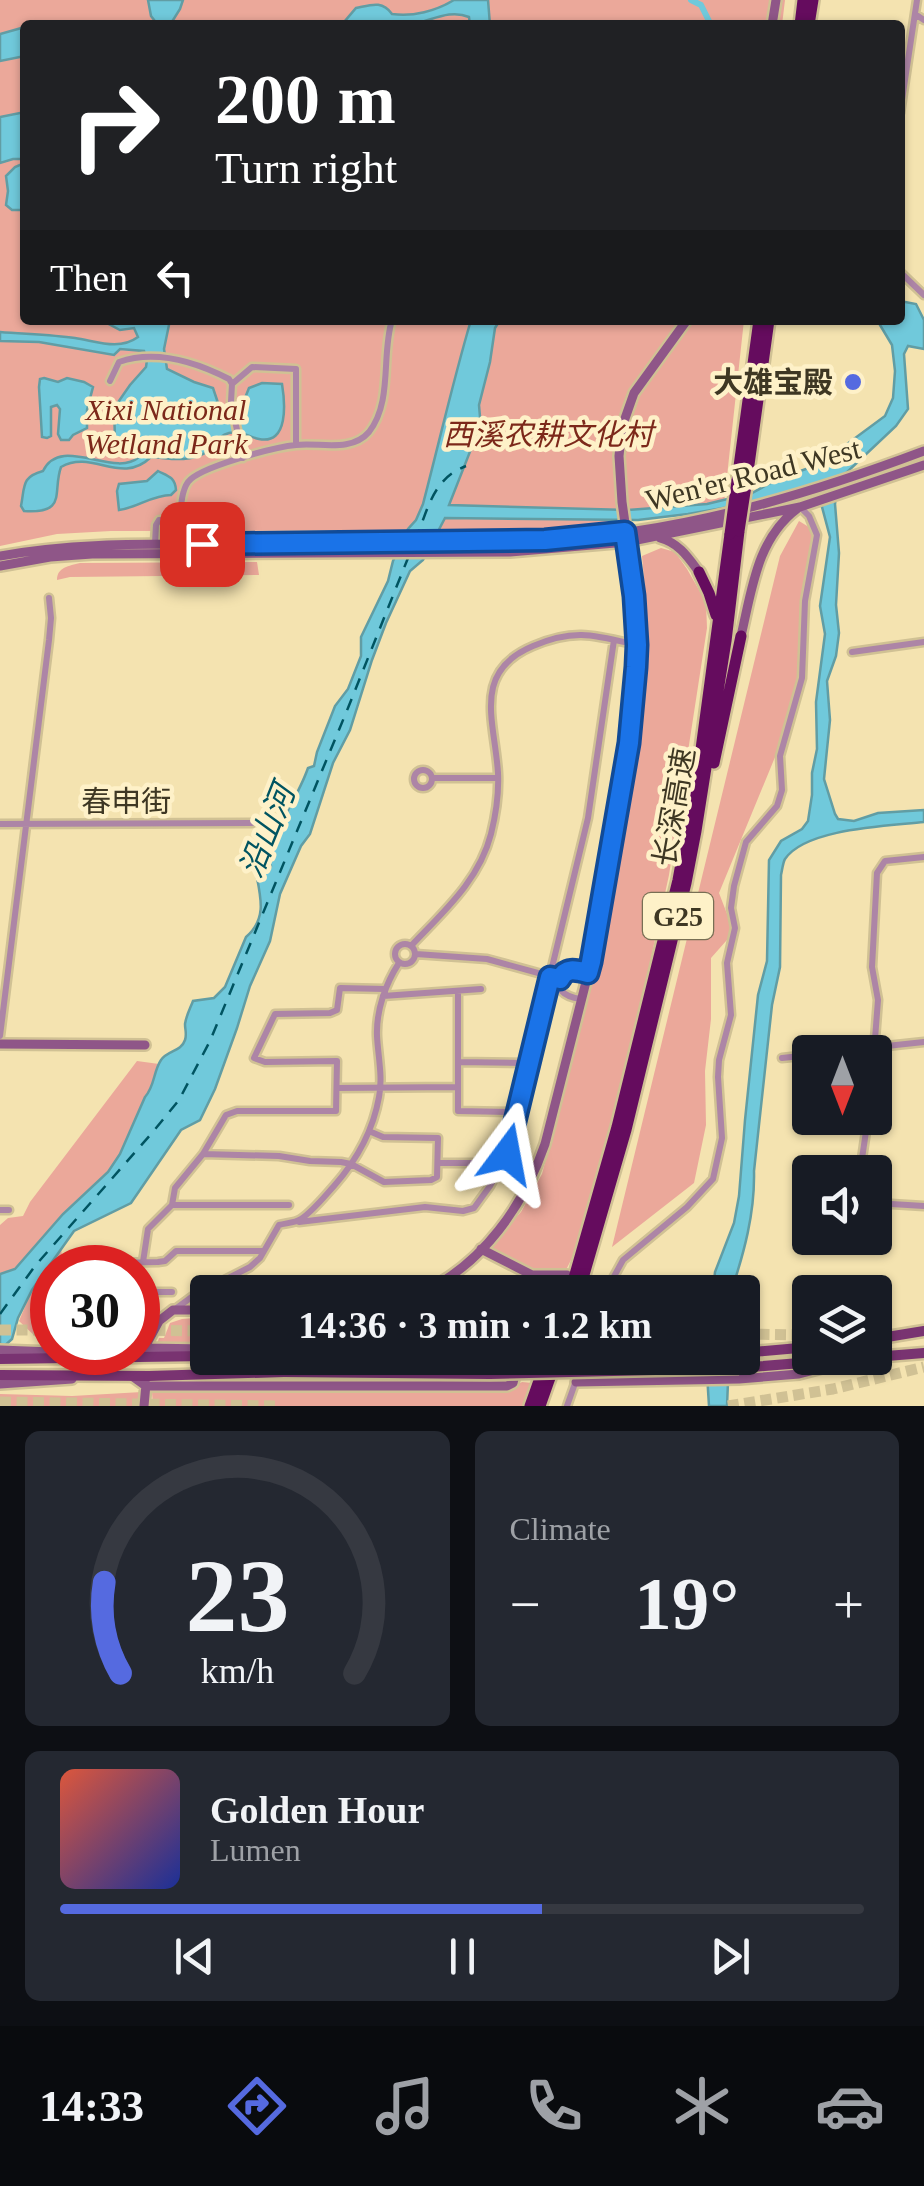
<!DOCTYPE html>
<meta charset="utf-8">
<style>
:root{--surface:#171b24;--page:#242831;--text:#f1f3f6;--muted:#9ea1a6;--line:#363941;--accent:#556ae0}
body{margin:0;font-family:"Times New Roman","Noto Sans SC",serif;background:var(--page);color:var(--text);height:100vh;display:flex;flex-direction:column;font-size:38px;white-space:nowrap}
*{box-sizing:border-box;margin:0}
p{font-size:32px;color:var(--muted)}
.icon{flex:none;width:55px;height:55px;fill:none;stroke:currentColor;stroke-width:2;stroke-linecap:round;stroke-linejoin:round}
.map{position:relative;height:1406px;overflow:hidden}
.drawer{display:flex;flex-direction:column;gap:25px;padding:25px;background:#0d0f14;flex:1}
.drawer>*{flex:none}
.banner{position:absolute;left:20px;top:20px;width:885px;height:305px;border-radius:10px;box-shadow:0 2px 8px #0004;background:#202124;color:#fff;overflow:hidden}
.needle{width:65px;rotate:180deg}
.buttons{position:absolute;left:792px;top:1035px;display:grid;gap:20px}
.buttons a{display:grid;place-items:center;width:100px;height:100px;border-radius:10px;background:var(--surface);box-shadow:0 2px 8px #0004;font-size:50px}
.speed{position:absolute;left:30px;top:1245px;display:flex;gap:20px;font-size:50px;font-weight:700;text-align:center}
.speed>*{display:grid;place-content:center;width:130px;height:130px;border-radius:50%;background:var(--surface);box-shadow:0 2px 8px #0004;line-height:1}
.speed .limit{border:15px solid #d22;background:#fff;color:#111}
.pin{position:absolute;display:grid;place-items:center;width:85px;height:85px;color:#fff;margin:-42px;border-radius:20px;box-shadow:0 5px 15px #0006}
.me{position:absolute;width:110px;margin:-55px;rotate:13deg;stroke-linejoin:round;filter:drop-shadow(0 0 8px #0008)}
.turn{display:flex;align-items:center;gap:35px;height:210px;padding:0 30px;font-size:45px}
.turn .icon{width:130px;height:130px;stroke-width:2.5}
.turn b{display:block;font-size:70px;line-height:85px}
.then{display:flex;align-items:center;height:95px;padding:0 30px;background:#0003;gap:20px;font-size:38px}
.big{font-size:75px;font-weight:700;line-height:1.1}
.drawer .card{flex:1;display:flex;flex-direction:column;justify-content:center;gap:15px;min-width:0;padding:0 35px;border-radius:15px;background:var(--page)}
.drawer .dial{align-items:center;gap:0}
.dial svg{height:260px;overflow:visible;fill:none;stroke:var(--line);stroke-width:7;stroke-linecap:round;text-anchor:middle}
.dial text{fill:var(--text);stroke:none}
.song{display:flex;align-items:center;gap:30px}
.cover{width:120px;height:120px;border-radius:15px;background:linear-gradient(135deg,hsl(10 70% 55%),hsl(230 70% 35%))}
.played{height:10px;border-radius:5px;background:linear-gradient(90deg,var(--accent) 60%,var(--line) 60%)}
.keys{display:flex;justify-content:space-around;direction:ltr}
.heat{display:flex;justify-content:space-between;align-items:center;font-size:55px;direction:ltr}
.drawer .tiles{flex:1;display:grid;gap:25px;grid-template-columns:1fr 1fr}
.card:last-child{grid-column:span 2}
.trip{position:absolute;left:190px;top:1275px;width:570px;height:100px;border-radius:10px;background:var(--surface);box-shadow:0 2px 8px #0004;font-weight:700;line-height:100px;text-align:center}
.menu{display:flex;height:160px;justify-content:space-around;align-items:center;background:#090b0e;color:var(--muted)}
.menu .icon{width:70px;height:70px}
.menu .current{color:var(--accent)}
.menu b{font-size:45px;color:var(--text)}
.map>svg:first-child{display:block}
</style>
<div class="map">
<svg width="924" height="1406" viewBox="0 0 924 1406">
<rect width="100%" height="100%" fill="#f4e3b0"/>
<path fill="#eba89a" d="M0,0H785L782,25H25V320H744L724,504L611,524L531,530L111,531L57,534L0,546Z
M799,521L817,532L804,652L787,728L719,893L734,932L711,958V1019L705,1071L706,1125L694,1183L612,1247L780,556Z
M661,548L675,552L687,569L706,602L707,628L669,875L641,1004L612,1122L576,1250L564,1274L532,1272L487,1248L521,1212L542,1174L606,926L639,719L646,657V602L642,556Z
M257,562L259,575L70,577L57,580C57,567 69,566 80,563Z
M137,1061L159,1064L151,1090L145,1097L120,1154L108,1172L63,1214L15,1269L0,1274V1225L8,1218L23,1216L30,1202Z
M61,1247L63,1267L52,1268V1338H37L19,1321L32,1290Z
M207,1317V1344H157L159,1338H164L170,1323L182,1319Z
M522,1382L532,1383L523,1406H153L152,1392H378L509,1389Z
M142,1392L137,1406H0V1394L72,1396Z"/>
<path fill="#70c9db" stroke="#619da4" stroke-width="2.5" d="M148,0H183L180,9L170,25H158L151,16Z
M454,0H488L490,25H470L469,17C450,9 433,20 414,24C388,29 357,25 331,25L344,22L356,8C371,5 382,0 392,14C413,17 436,11 454,0Z
M25,27V56L0,61V34Z
M25,112V152L22,159H13L0,163V117Z
M22,164L25,165V210H12L6,205L8,191L6,176L15,167Z
M900,301L916,304L924,320V349L908,346L904,354L908,409L896,426L846,473L837,488L835,504L839,553L836,605L839,633L836,656L827,681L830,720L824,779L835,814L838,819L854,821L878,813L924,810V822C889,826 806,828 785,859C783,862 782,871 781,875L780,967L772,1005L754,1171C755,1213 744,1253 731,1292H713L715,1272L734,1223L739,1196L745,1120L758,995L767,961L769,860L781,841L802,829L808,821L812,795V773L817,749L816,702L825,634L820,606L830,537L818,492L688,514L638,520L445,518L423,560L410,571L386,623L372,660L350,730L333,763L310,834L301,846L280,894L270,941L250,986L237,1028L215,1089L200,1120L181,1130L131,1203L74,1231L32,1290L18,1318L12,1339L0,1350V1274L15,1269L63,1214L108,1172L120,1154L145,1097C155,1086 153,1072 161,1060C168,1050 181,1052 185,1040C187,1034 185,1030 185,1024C186,1016 190,1009 193,1001L214,998L225,987L246,937C267,919 261,898 256,873L269,871L271,866L267,858C275,826 297,800 308,768L314,766L317,752L335,706L348,689L361,656V637L388,581L393,561L408,529L416,520L423,504C439,443 453,381 471,320H500L495,328L490,362L479,405L480,417L475,439L449,505L628,510L707,504L752,493L778,479L820,464L885,416L893,398L895,371L892,345L877,320H900Z
M101,320H155L156,323L161,320H170L164,349L167,369L194,382L213,388L218,403L224,410L233,411L241,408L249,388L262,383L282,384C285,402 289,445 259,439C248,437 242,430 229,433C217,436 214,447 205,453C188,463 168,458 151,457C121,486 93,449 61,467C52,492 68,514 24,511L21,506C25,486 21,477 43,471C61,434 114,479 139,457L140,449C132,441 123,445 115,439L114,408L130,385L146,367L147,360L144,351L120,349L114,355L39,342L0,341V332C24,334 52,335 75,338C96,341 119,351 138,337L134,328L120,330Z
M44,378L58,382L67,378L84,382L93,387L87,410V428L73,435L69,440H61L58,434L60,409L57,405L51,407V436L47,438L42,437L39,387L40,379Z
M158,471C168,476 175,477 176,490L171,495C152,495 137,508 119,510L117,491L119,484L147,481Z
M706,1358H729L727,1406H709Z"/>
<g fill="none" stroke-linecap="round" stroke-linejoin="round">
<path stroke="#70c9db" stroke-width="6" d="M691,0L701,5L711,25"/>
<path stroke="#005461" stroke-width="2.5" stroke-dasharray="12 10" stroke-linecap="butt" d="M415,541C428,510 432,479 466,466
M0,1314L35,1266L152,1133L179,1100L210,1041L348,708L408,558"/>
<path stroke="#d0c194" stroke-width="11" stroke-dasharray="11 5.5" stroke-linecap="butt" d="M0,1330H52
M138,1330L208,1331
M742,1334L810,1335
M0,1402L275,1406
M728,1406L833,1389L924,1367"/>
<defs>
<path id="street" d="M915,14L924,20
M900,113L917,0
M900,272L924,295
M110,381L119,362C156,349 196,362 229,379L232,384L231,402L243,458
M232,384L252,367L296,369V445
M180,520C181,508 181,492 188,482C199,467 275,447 296,445C319,442 351,453 369,432C393,401 381,355 392,320
M155,543L156,525L159,520L200,522L202,527V544
M852,652L924,642
M414 779a9 9 0 1 1 18 0a9 9 0 1 1-18 0Z
M433,778H498
M0,824L252,823
M395 954a10 10 0 1 1 20 0a10 10 0 1 1-20 0Z
M411,946C443,912 479,881 491,834C496,814 499,793 498,773C495,722 471,672 533,646C574,628 595,635 637,645
M416,954L487,959L560,979
M458,991V1111L517,1112
M383,996L481,989
M581,999C565,997 550,988 565,972L572,970L588,973
M0,1036L49,640L51,618L49,598
M831,1052L924,1042
M874,1052L878,1000L872,967L877,873L885,861L924,857
M782,1058L810,1055
M875,1061V1077
M458,1062L528,1063
M337,1088L458,1087
M203,1154L279,1156L310,1161L341,1162L351,1164L384,1182L431,1180L437,1177L438,1138L383,1137L369,1131
M438,1163H503
M860,1172L868,1118
M875,1203L924,1206
M172,1205H289
M0,1210H9
M299,1222L425,1207L463,1211L474,1208L490,1186L507,1154L588,818L614,640
M143,1262L148,1229L172,1205L175,1188L203,1154L226,1115L237,1111H336L337,1061L265,1062L254,1058L275,1014L330,1013L337,1010L340,988L385,989
M84,1268L95,1263L158,1262L165,1261L176,1251H263
M606,1291L623,1260L687,1207L713,1179L722,1138L718,1077L719,1060L731,1015L727,963L735,928L731,908L734,886L746,842L777,806L782,790L780,756L802,678L805,601L817,535L809,516L800,507
M138,1292H172
M174,1310L193,1296L250,1267L260,1258L279,1225C286,1223 295,1223 301,1219C313,1211 324,1197 334,1186C356,1161 373,1131 379,1097C383,1077 378,1056 377,1036C376,1010 386,983 399,963
M567,1406L584,1358"/>
<path id="secondary" d="M772,25L776,0
M660,538C679,543 688,557 699,572
M0,556C71,543 141,544 212,544C324,543 436,547 548,540C679,533 802,497 924,451
M0,566L50,557L92,554L510,552L627,542L800,507L924,465
M741,636C752,589 757,539 797,509
M0,1044L145,1045
M481,1249L532,1275H567
M592,1285L607,1292
M423,1292C483,1264 524,1205 545,1144L591,962L629,743L637,645L631,565L622,502L619,456L622,427L634,393L687,320
M529,1292L532,1275
M145,1348L208,1349
M0,1350L52,1352
M140,1356L159,1321L173,1310H208
M132,1376L146,1386H507L513,1383L519,1358
M576,1382L739,1379L799,1374L841,1363
M0,1384L72,1379
M144,1406L146,1384"/>
<path id="primary" d="M875,1339L924,1331
M742,1353L810,1347
M0,1359L208,1356
M739,1368L924,1353
M0,1375L149,1376L284,1372"/>
<path id="highway" d="M800,25L803,0
M809,25L813,0
M747,479L769,320
M737,481L759,320
M699,572L709,593L716,615
M714,763L741,636
M570,1292L617,1127L678,880L699,764L730,534
M579,1292L626,1130L686,883L696,831L726,641L739,531
M530,1406L547,1358
M540,1406L557,1358"/>
</defs>
<use href="#street" stroke="#d0c194" stroke-width="11"/>
<use href="#secondary" stroke="#d0c194" stroke-width="14"/>
<use href="#primary" stroke="#d0c194" stroke-width="15"/>
<use href="#highway" stroke="#d0c194" stroke-width="16"/>
<use href="#street" stroke="#ad85a6" stroke-width="6"/>
<use href="#secondary" stroke="#8f5688" stroke-width="9"/>
<use href="#primary" stroke="#793371" stroke-width="10"/>
<use href="#highway" stroke="#650c5e" stroke-width="11"/>
<defs>
<path id="primary-bridge" d="M534,1358H645
M284,1372L490,1374L739,1368"/>
<path id="highway-bridge" d="M739,531L747,479
M730,534L737,481"/>
</defs>
<use href="#primary-bridge" stroke="#d0c194" stroke-width="15" stroke-linecap="butt"/>
<use href="#highway-bridge" stroke="#d0c194" stroke-width="16" stroke-linecap="butt"/>
<use href="#primary-bridge" stroke="#793371" stroke-width="10"/>
<use href="#highway-bridge" stroke="#650c5e" stroke-width="11"/>
</g>
<g fill="none" stroke-linecap="round" stroke-linejoin="round">
<defs>
<path id="route" d="M202,544L545,540L625,532L634,596L637,645L636,667L629,743L591,962L588,973C576,970 566,967 560,979L550,977L507,1154"/>
</defs>
<use href="#route" stroke="#114b97" stroke-width="25"/>
<use href="#route" stroke="#1a73e8" stroke-width="18"/>
</g>
<circle fill="#556ae0" stroke="#fef1c8" stroke-width="4" cx="853" cy="382" r="10"/>
<g text-anchor="middle" dominant-baseline="central" stroke-width="9" stroke-linejoin="round" paint-order="stroke">
<rect fill="#fef1c8" stroke="#786f54" stroke-width="2.5" x="643" y="893" width="70" height="46" rx="8"/>
<g font-size="28" font-weight="bold" fill="#3e3723">
<text x="678" y="916">G25</text>
</g>
<g font-size="30" font-weight="bold" fill="#3e3723" stroke="#fef1c8" text-anchor="end">
<text x="833" y="382">大雄宝殿</text>
</g>
<g font-size="30" font-style="italic" fill="#7c281a" stroke="#fef1c8">
<text x="166" y="409">Xixi National<tspan x="166" dy="34">Wetland Park</tspan></text>
<text x="548" y="434">西溪农耕文化村</text>
</g>
<g font-size="30" fill="#3e3723" stroke="#fef1c8">
<text transform="translate(753 474) rotate(-14)">Wen'er Road West</text>
<text x="126" y="801">春申街</text>
<text transform="translate(674 807) rotate(-80)">长深高速</text>
</g>
<g font-size="32" font-style="italic" fill="#005461" stroke="#fef1c8">
<text transform="translate(267 831) rotate(-68)">沿山河</text>
</g>
</g>
</svg>
<div class="buttons">
<a><svg class="needle" viewBox="-14 -14 28 28"><path d="M0-13l5 13h-10z" fill="#e53935"/><path d="M0 13l5-13h-10z" fill="#9ea1a6"/></svg></a>
<a><svg class="icon" aria-label="sound" viewBox="0 0 24 24"><path d="M4 9h4l5-4v14l-5-4H4zM17 9q2 3 0 6"/></svg></a>
<a><svg class="icon" aria-label="layers" viewBox="0 0 24 24"><path d="M12 4l9 5-9 5-9-5zM3 14l9 5 9-5"/></svg></a>
</div>
<div class="speed"><div class="limit">30</div></div>
<div class="pin" style="left:202px;top:544px;background:#d93025"><svg class="icon" aria-label="arrive" viewBox="0 0 24 24"><path d="M6 21V4h12l-3 4 3 4H6"/></svg></div>
<svg class="me" style="left:507px;top:1154px" viewBox="-20 -20 40 40"><path d="M0-17L14 15 0 8-14 15z" fill="#1a73e8" stroke="#fff" stroke-width="4"/></svg>
<div class="trip">14:36 · 3 min · 1.2 km</div>
<div class="banner">
<div class="turn"><svg class="icon" aria-label="right" viewBox="0 0 24 24"><path d="M7 20v-9h11M14 6l5 5-5 5"/></svg><div><b>200 m</b>Turn right</div></div>
<div class="then">Then<svg class="icon" aria-label="left" viewBox="0 0 24 24"><path d="M17 20v-9H6M10 6l-5 5 5 5"/></svg></div>
</div>
</div>
<section class="drawer">
<div class="tiles">
<div class="card dial"><svg viewBox="0 0 100 80">
<path d="M14 69A42 42 0 1 1 86 69"/>
<path d="M14 69A42 42 0 0 1 9 41" stroke="#556ae0"/>
<text x="50" y="56" font-size="32" font-weight="700">23</text>
<text x="50" y="72" font-size="11">km/h</text>
</svg></div>
<div class="card"><p>Climate</p>
<div class="heat"><a>−</a><b class="big">19°</b><a>+</a></div>
</div>
<div class="card">
<div class="song"><i class="cover"></i><div><b>Golden Hour</b><p>Lumen</p></div></div>
<div class="played"></div>
<div class="keys"><svg class="icon" aria-label="previous" viewBox="0 0 24 24"><path d="M18 5L8 12l10 7zM5 5v14"/></svg><svg class="icon" aria-label="pause" viewBox="0 0 24 24"><path d="M8 5v14M16 5v14"/></svg><svg class="icon" aria-label="next" viewBox="0 0 24 24"><path d="M6 5l10 7-10 7zM19 5v14"/></svg></div>
</div>
</div>
</section>
<nav class="menu">
<b>14:33</b>
<svg class="icon current" aria-label="directions" viewBox="0 0 24 24"><path d="M12 3l9 9-9 9-9-9zM9 14v-3h6M13 9l2 2-2 2"/></svg>
<svg class="icon" aria-label="music" viewBox="0 0 24 24"><path d="M9 18V5l10-2v13"/><circle cx="6" cy="18" r="3"/><circle cx="16" cy="16" r="3"/></svg>
<svg class="icon" aria-label="phone" viewBox="0 0 24 24"><path d="M5 4h4l2 5-3 2q2 4 5 5l2-3 5 2v4C11 20 4 13 5 4z"/></svg>
<svg class="icon" aria-label="climate" viewBox="0 0 24 24"><path d="M12 3v18M4 7l16 10M4 17L20 7"/></svg>
<svg class="icon" aria-label="car" viewBox="0 0 24 24"><path d="M5 17H2v-5l4-1 3-4h7l3 4 3 1v5h-3M9 17h6M6 11h13"/><circle cx="7" cy="17" r="2"/><circle cx="17" cy="17" r="2"/></svg>
</nav>
